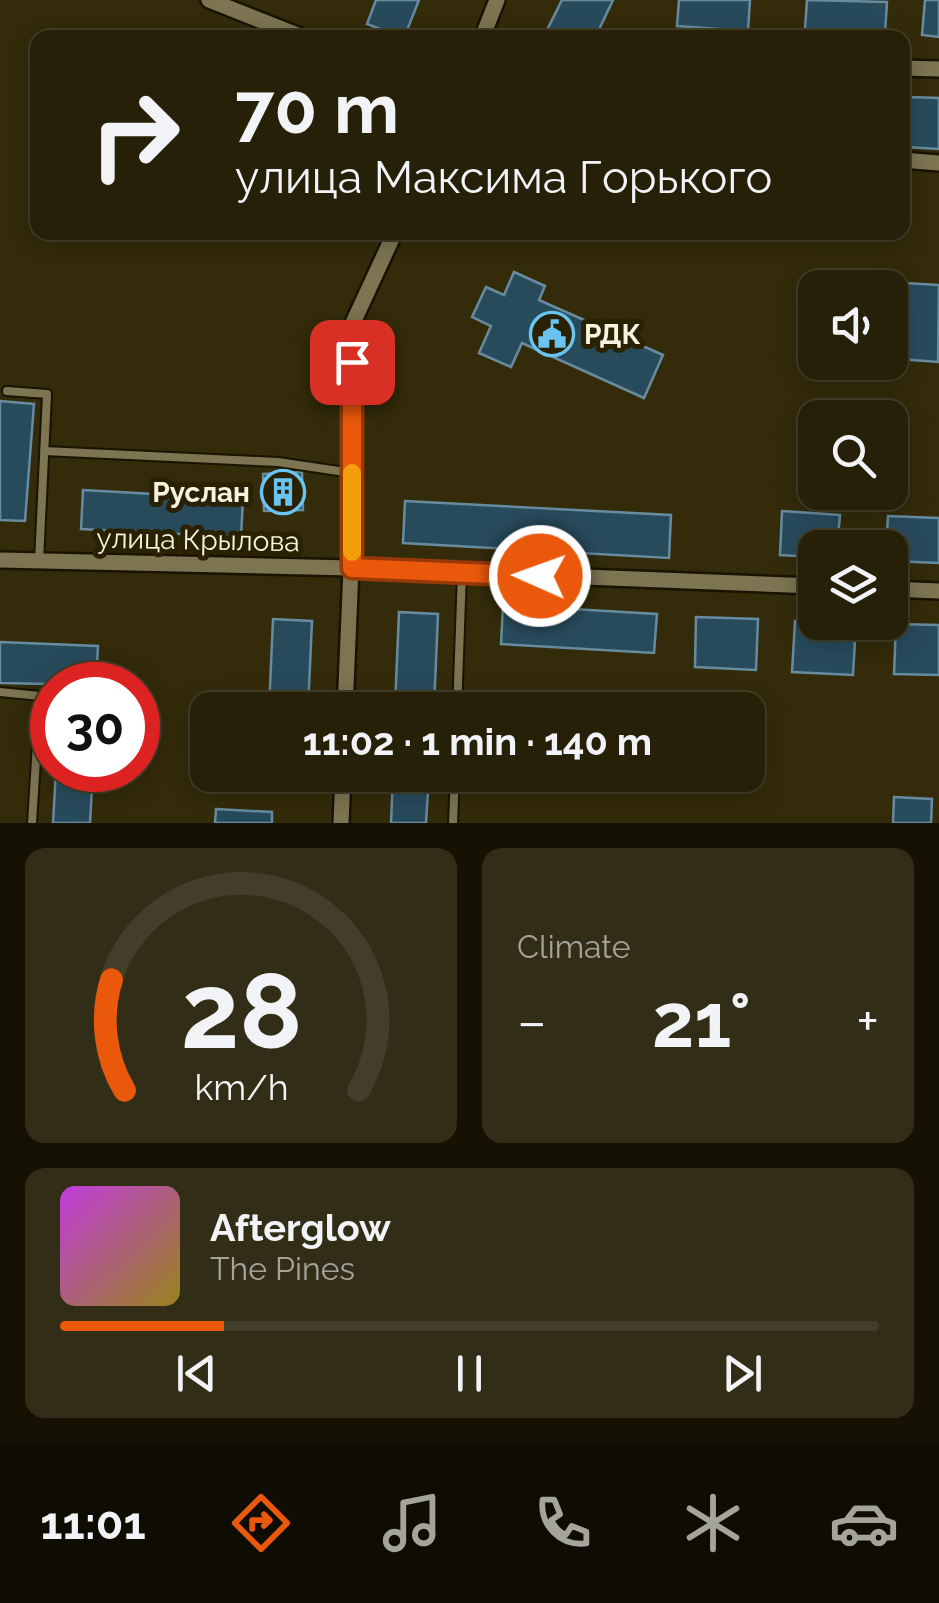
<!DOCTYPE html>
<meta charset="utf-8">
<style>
:root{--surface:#262008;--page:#322d16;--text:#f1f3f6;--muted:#a4a39c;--line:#423e29;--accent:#ea580c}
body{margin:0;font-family:Raleway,sans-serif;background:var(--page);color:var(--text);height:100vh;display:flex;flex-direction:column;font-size:38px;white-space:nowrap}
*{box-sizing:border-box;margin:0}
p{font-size:32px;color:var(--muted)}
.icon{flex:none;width:55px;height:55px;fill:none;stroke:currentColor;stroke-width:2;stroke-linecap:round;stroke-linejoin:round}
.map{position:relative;height:823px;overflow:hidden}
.drawer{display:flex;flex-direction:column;gap:25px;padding:25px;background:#151204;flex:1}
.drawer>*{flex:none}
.guide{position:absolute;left:30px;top:30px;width:880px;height:210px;border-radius:20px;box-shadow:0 5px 25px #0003,0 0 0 2px var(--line);background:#262008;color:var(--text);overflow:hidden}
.controls{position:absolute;left:798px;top:270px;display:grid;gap:20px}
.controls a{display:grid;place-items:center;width:110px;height:110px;border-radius:20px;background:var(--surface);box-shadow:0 5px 25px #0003,0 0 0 2px var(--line);font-size:50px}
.speed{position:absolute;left:30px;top:662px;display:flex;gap:20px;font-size:50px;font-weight:700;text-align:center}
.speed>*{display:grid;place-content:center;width:130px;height:130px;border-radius:50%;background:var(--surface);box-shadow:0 5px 25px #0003,0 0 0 2px var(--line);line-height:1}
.speed .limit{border:15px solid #d22;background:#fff;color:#111}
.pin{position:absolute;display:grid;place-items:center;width:85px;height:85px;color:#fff;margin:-42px;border-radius:20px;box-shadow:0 5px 15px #0006}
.me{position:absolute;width:110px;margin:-55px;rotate:272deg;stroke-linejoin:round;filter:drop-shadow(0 0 8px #0008)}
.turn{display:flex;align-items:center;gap:35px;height:210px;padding:0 40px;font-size:45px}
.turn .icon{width:130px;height:130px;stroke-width:2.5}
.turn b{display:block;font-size:70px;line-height:85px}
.big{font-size:75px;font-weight:700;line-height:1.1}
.drawer .widget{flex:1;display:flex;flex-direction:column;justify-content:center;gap:15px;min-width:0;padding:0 35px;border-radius:20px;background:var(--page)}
.drawer .dial{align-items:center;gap:0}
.dial svg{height:260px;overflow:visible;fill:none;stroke:var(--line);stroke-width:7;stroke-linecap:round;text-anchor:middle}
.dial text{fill:var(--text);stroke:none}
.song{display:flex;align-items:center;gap:30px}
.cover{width:120px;height:120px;border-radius:15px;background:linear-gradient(135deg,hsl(290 70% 55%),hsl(50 70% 35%))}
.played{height:10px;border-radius:5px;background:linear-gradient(90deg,var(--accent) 20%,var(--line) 20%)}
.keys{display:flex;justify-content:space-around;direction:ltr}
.heat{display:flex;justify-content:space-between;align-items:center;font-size:55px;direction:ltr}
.drawer .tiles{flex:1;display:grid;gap:25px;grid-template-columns:1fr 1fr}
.widget:last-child{grid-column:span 2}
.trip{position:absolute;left:190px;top:692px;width:575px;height:100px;border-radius:20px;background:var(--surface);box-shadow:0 5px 25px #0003,0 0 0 2px var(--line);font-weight:700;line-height:100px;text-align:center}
.menu{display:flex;height:160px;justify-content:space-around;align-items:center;background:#0f0d03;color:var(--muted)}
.menu .icon{width:70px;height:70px}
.menu .on{color:var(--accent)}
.menu b{font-size:45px;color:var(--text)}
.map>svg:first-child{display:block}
</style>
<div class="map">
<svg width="939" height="823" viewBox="0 0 939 823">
<rect width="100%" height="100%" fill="#332b0a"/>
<path fill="#284b5c" stroke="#678c9f" stroke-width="2.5" d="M376,0H419L404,38L367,24Z
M562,0H613L595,38H567L548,28Z
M679,0H750L748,31L677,26Z
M807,0L887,2L885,34L805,29Z
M925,0H939V37L922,35Z
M909,97L939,98V149L906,147Z
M514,272L545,286L539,300L663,355L644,398L522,343L511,367L479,353L491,326L472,317L486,287L504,295Z
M905,283L939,285L938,362L899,359Z
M0,401L34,404L25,521L0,520Z
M302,472L303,510L264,511L263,474Z
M83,490L243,499L241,537L81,529Z
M405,501L671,515L669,558L403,543Z
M782,511L840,515L837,548H815V557L780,555Z
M888,516L939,518V563L890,561V548H886Z
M503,605L657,614L654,653L501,644Z
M399,612L438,614L434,708L395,707Z
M696,617L758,619L756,670L695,667Z
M273,619L312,621L308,710H269Z
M795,621L856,623L853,675L792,672Z
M896,624L939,625V675L894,674Z
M0,642L98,646L96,685L0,683Z
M56,770H93L90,823H53Z
M393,775H429L426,823H391Z
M894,797L932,799L931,823H893Z
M216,809L272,812V823H215Z"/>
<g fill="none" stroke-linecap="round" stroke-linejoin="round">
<defs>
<path id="lane" d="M7,391L47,394L39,561
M44,451L278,462L352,473
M0,692L40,696L32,823
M457,710L462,573
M453,823L455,775"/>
<path id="street" d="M209,0L305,38
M482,38L497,0
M902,68L939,69
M902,160L939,163
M0,560L351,568L815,586
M890,589L939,591
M345,710L351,568L352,325L395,232
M341,823L343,775"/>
</defs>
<use href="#lane" stroke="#1a1300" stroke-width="12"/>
<use href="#street" stroke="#1a1300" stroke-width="20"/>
<use href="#lane" stroke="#7d7452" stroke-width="8"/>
<use href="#street" stroke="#7d7452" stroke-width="15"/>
</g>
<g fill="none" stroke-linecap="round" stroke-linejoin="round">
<defs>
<path id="route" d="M352,362V568L540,576"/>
</defs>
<use href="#route" stroke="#983908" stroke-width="25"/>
<use href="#route" stroke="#ea580c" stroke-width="18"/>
<path stroke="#f59e0b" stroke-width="18" d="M352,552V473"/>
</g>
<defs>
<symbol id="civic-ring" viewBox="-11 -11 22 22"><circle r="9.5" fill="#292101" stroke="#69c4f1" stroke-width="1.5"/><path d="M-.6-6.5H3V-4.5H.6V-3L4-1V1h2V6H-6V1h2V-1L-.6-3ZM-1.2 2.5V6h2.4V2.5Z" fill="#69c4f1"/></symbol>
<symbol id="building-ring" viewBox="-11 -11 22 22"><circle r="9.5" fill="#292101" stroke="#69c4f1" stroke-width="1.5"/><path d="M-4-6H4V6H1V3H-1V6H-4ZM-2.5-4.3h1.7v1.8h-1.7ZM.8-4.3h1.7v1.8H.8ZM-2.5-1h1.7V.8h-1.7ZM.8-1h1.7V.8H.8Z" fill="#69c4f1"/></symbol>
</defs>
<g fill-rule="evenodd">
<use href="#civic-ring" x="527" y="309" width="50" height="50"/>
<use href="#building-ring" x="258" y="467" width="50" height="50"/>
</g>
<g text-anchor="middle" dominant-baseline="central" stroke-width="10" stroke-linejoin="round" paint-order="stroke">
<g font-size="28" font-weight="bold" fill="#f8f3e1" stroke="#292101" text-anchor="start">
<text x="584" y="334">РДК</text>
<text x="250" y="492" text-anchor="end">Руслан</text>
</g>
<g font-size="28" fill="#f8f3e1" stroke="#292101">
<text transform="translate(198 540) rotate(1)">улица Крылова</text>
</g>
</g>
</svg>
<div class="controls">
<a><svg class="icon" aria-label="sound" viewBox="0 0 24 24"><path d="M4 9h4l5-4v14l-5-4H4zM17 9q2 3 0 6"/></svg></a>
<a><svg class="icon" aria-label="search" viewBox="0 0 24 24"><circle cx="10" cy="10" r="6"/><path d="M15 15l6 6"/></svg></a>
<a><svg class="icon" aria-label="layers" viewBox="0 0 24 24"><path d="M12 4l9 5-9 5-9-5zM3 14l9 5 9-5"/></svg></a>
</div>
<div class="speed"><div class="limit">30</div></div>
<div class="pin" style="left:352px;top:362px;background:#d93025"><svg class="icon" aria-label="arrive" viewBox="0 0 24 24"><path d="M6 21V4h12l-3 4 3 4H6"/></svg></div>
<svg class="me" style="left:540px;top:576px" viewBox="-20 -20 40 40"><circle r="17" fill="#ea580c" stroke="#fff" stroke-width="3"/><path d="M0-11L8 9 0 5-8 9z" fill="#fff"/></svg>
<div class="trip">11:02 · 1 min · 140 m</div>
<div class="guide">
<div class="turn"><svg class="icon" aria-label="right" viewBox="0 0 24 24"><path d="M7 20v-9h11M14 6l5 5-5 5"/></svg><div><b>70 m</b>улица Максима Горького</div></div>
</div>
</div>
<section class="drawer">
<div class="tiles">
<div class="widget dial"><svg viewBox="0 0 100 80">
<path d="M14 69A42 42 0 1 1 86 69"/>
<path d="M14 69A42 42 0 0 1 10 35" stroke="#ea580c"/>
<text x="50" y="56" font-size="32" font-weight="700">28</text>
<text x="50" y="72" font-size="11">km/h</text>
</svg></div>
<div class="widget"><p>Climate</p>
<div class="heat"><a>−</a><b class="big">21°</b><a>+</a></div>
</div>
<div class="widget">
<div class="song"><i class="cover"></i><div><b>Afterglow</b><p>The Pines</p></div></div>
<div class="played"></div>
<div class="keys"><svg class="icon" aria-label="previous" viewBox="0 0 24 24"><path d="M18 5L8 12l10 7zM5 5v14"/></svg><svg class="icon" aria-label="pause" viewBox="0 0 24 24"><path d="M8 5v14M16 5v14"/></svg><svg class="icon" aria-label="next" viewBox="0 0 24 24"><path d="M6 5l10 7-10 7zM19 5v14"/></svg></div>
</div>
</div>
</section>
<nav class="menu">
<b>11:01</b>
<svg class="icon on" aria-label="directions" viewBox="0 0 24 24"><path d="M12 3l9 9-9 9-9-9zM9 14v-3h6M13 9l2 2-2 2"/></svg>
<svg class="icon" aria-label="music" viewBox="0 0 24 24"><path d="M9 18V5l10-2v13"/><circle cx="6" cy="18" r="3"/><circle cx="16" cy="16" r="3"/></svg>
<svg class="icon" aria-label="phone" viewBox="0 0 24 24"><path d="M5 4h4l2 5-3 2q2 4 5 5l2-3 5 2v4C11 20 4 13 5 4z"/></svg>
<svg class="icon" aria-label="climate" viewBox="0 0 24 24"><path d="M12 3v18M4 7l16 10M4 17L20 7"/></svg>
<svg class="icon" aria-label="car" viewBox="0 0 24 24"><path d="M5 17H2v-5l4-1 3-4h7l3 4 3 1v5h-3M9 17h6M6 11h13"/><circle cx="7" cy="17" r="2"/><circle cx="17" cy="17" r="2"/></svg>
</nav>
